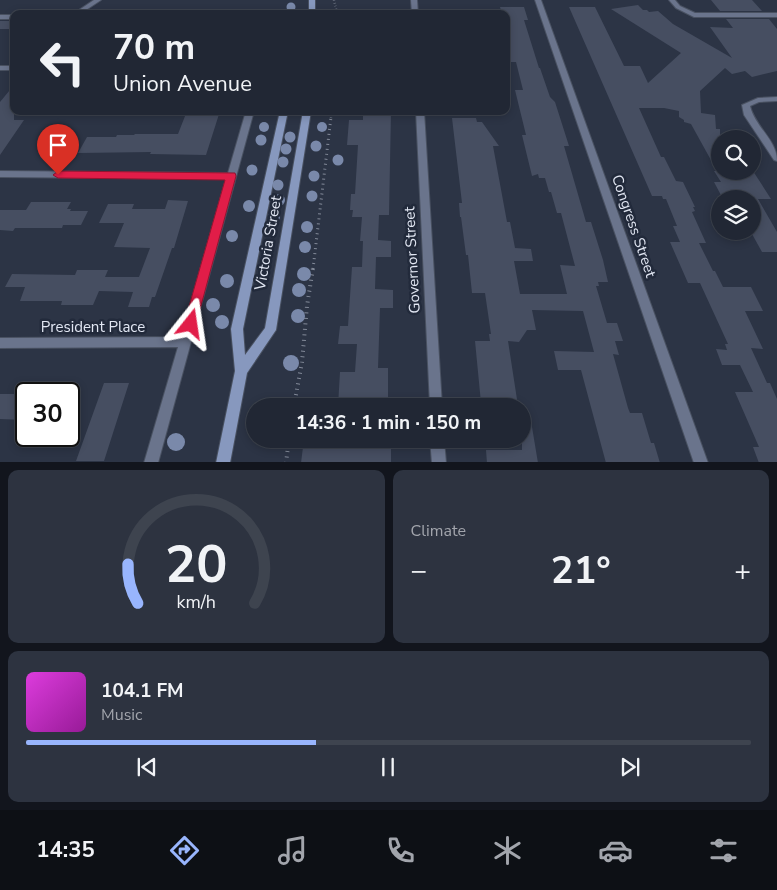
<!DOCTYPE html>
<meta charset="utf-8">
<style>
:root{--surface:#212734;--page:#2d3340;--text:#f1f3f6;--muted:#a2a5ac;--line:#3e444f;--accent:#98b5fd}
body{margin:0;font-family:"Nunito Sans",sans-serif;background:var(--page);color:var(--text);height:100vh;display:flex;flex-direction:column;font-size:19px;white-space:nowrap}
*{box-sizing:border-box;margin:0}
p{font-size:16px;color:var(--muted)}
.icon{flex:none;width:28px;height:28px;fill:none;stroke:currentColor;stroke-width:2;stroke-linecap:round;stroke-linejoin:round}
.map{position:relative;height:462px;overflow:hidden}
.side{display:flex;flex-direction:column;gap:8px;padding:8px;background:#12151d;flex:1}
.side>*{flex:none}
.hud{position:absolute;left:10px;top:10px;width:500px;height:105px;border-radius:10px;box-shadow:0 2px 8px #0003,0 0 0 1px var(--line);background:#212734;color:var(--text);overflow:hidden}
.fabs{position:absolute;left:711px;top:130px;display:grid;gap:10px}
.fabs a{display:grid;place-items:center;width:50px;height:50px;border-radius:50%;background:var(--surface);box-shadow:0 2px 8px #0003,0 0 0 1px var(--line);font-size:25px}
.speed{position:absolute;left:15px;top:382px;display:flex;gap:10px;font-size:25px;font-weight:700;text-align:center}
.speed>*{display:grid;place-content:center;width:65px;height:65px;border-radius:50%;background:var(--surface);box-shadow:0 2px 8px #0003,0 0 0 1px var(--line);line-height:1}
.speed .limit{border:2px solid #111;border-radius:8px;background:#fff;color:#111}
.pin{position:absolute;display:grid;place-items:center;width:42px;height:42px;color:#fff;margin:-51px -21px;border-radius:50% 50% 50% 0;rotate:-45deg;box-shadow:0 0 5px #0007}
.pin .icon{rotate:45deg}
.me{position:absolute;width:55px;margin:-28px;rotate:15deg;stroke-linejoin:round;filter:drop-shadow(0 0 4px #0008)}
.turn{display:flex;align-items:center;gap:18px;height:105px;padding:0 20px;font-size:22px}
.turn .icon{width:65px;height:65px;stroke-width:2.5}
.turn b{display:block;font-size:35px;line-height:42px}
.big{font-size:38px;font-weight:700;line-height:1.1}
.side .card{flex:1;display:flex;flex-direction:column;justify-content:center;gap:8px;min-width:0;padding:0 18px;border-radius:10px;background:var(--page)}
.side .dial{align-items:center;gap:0}
.dial svg{height:130px;overflow:visible;fill:none;stroke:var(--line);stroke-width:7;stroke-linecap:round;text-anchor:middle}
.dial text{fill:var(--text);stroke:none}
.song{display:flex;align-items:center;gap:15px}
.cover{width:60px;height:60px;border-radius:8px;background:linear-gradient(135deg,hsl(300 70% 55%),hsl(300 70% 35%))}
.played{height:5px;border-radius:2px;background:linear-gradient(90deg,var(--accent) 40%,var(--line) 40%)}
.keys{display:flex;justify-content:space-around;direction:ltr}
.heat{display:flex;justify-content:space-between;align-items:center;font-size:28px;direction:ltr}
.side .tiles{flex:1;display:grid;gap:8px;grid-template-columns:1fr 1fr}
.card:last-child{grid-column:span 2}
.trip{position:absolute;left:246px;top:398px;width:285px;height:50px;border-radius:25px;background:var(--surface);box-shadow:0 2px 8px #0003,0 0 0 1px var(--line);font-weight:700;line-height:50px;text-align:center}
.tabs{display:flex;height:80px;justify-content:space-around;align-items:center;background:#0d1015;color:var(--muted)}
.tabs .icon{width:35px;height:35px}
.tabs .selected{color:var(--accent)}
.tabs b{font-size:22px;color:var(--text)}
.map>svg:first-child{display:block}
</style>
<div class="map">
<svg width="777" height="463" viewBox="0 0 777 463">
<rect width="100%" height="100%" fill="#2c3445"/>
<path fill="#464e61" d="M711,0H752L762,11H720Z
M638,5L643,10H647L649,12L658,11L673,24L732,58L710,27L733,28L726,19H769L777,29V71L752,77L745,71L732,74L725,68L700,91L701,113L715,115L716,129H720V171H753L771,199H758L777,232V252H762L752,234V199H723L714,182H721L714,171H717L691,124L684,122V120L679,117V111L664,108H639L661,157H664L676,181L683,182L695,207H693L695,211L692,212L706,243H699L713,271H715L723,287H751L763,311H745L763,349L751,348L767,383H770L777,399V463H759L753,447H759L735,392H753L740,365H722L716,349L727,350L725,344H728L700,283H688L670,242H680L673,226H677L666,199H663L662,196H652L569,7H595L624,66H640L648,83L681,53L611,9Z
M500,7H524L528,20H524L539,68H540L550,97L555,102L569,146H564L586,222H591L603,260L608,282H598L599,286H596L607,323H617L623,341H615L619,355L613,354L628,408L630,413H642L651,443H654L660,463H606L581,370H558L554,351L594,352L583,311L532,310L536,330H527L519,342L508,341L518,406H500V403H481L475,341H490L489,334H491L485,293H472L468,255H466L461,217H460L459,203H462L452,118H476L477,122H482L499,146H493L507,222H510L515,248L531,249L533,261H514L520,294H567L560,265L575,266L561,213H557L551,192H549L545,178H539L538,174L532,176L522,135H526L515,90H523L516,62H508L506,44H511L506,27V14H502Z
M0,21H14V29H0Z
M14,85V120H24L0,155V102Z
M187,111H220L206,155L150,154L151,152L78,153L87,137H116L117,135H134L135,134H178Z
M363,111H391L389,215H379L378,240L391,241V257H376L375,289L393,290V308H380L378,368H388V403H375L372,406H338L340,372H355L357,344H338L340,326H348L352,267H362L363,241H360L362,217H352L353,210H350L351,194H355L358,145H347L349,120H363Z
M48,128L67,129L57,145L37,144Z
M168,200L188,201L174,248H172L155,297H152L149,307H128L133,292L99,291L93,305H61L62,301H20L25,287H5L12,274L75,275L77,270H108L105,277H139L150,248L114,247L124,223H99L108,204H134L132,209H165Z
M31,202H71L67,209H71L70,211H88L81,225H63L62,228H15L13,231L0,230V210H26Z
M104,383H129L104,461H76Z
M0,394H26V420L0,419Z
M530,415L538,463H487L486,450H522V416Z
M304,439H325L324,449H391V463H301Z"/>
<g fill="none" stroke-linecap="round" stroke-linejoin="round">
<defs>
<path id="lane" d="M94,0H101L80,14H73Z
M0,15H14V19H0Z"/>
<path id="street" d="M411,0H417L418,14H412Z
M535,0H541L708,463H694Z
M669,0H675L680,6L695,13H777V17H694L676,8Z
M0,66H14V70H0Z
M777,97V101L759,102L750,106C755,127 777,140 777,161L774,160L744,115L742,105L758,98Z
M246,111H254L158,463H144L178,347L0,348V338L181,337L226,179L0,177V171L228,173Z
M416,111H424L442,406H430Z
M430,439H444L446,463H432Z"/>
<path id="secondary" d="M309,0H315V14H309Z
M280,111H288L243,329L245,355L265,328L303,111H311L276,330L247,373L230,463H216L235,371L231,329Z"/>
</defs>
<use href="#lane" stroke="#495161" stroke-width="2"/>
<use href="#street" stroke="#495161" stroke-width="2"/>
<use href="#secondary" stroke="#495161" stroke-width="2"/>
<path stroke="#838a99" stroke-width="2.5" stroke-dasharray="0.5 2.5" stroke-linecap="butt" d="M334,0L337,14
M331,118L332,111"/>
<path stroke="#838a99" stroke-width="3" stroke-dasharray="1 4" stroke-linecap="butt" d="M313,269L331,117"/>
<path stroke="#838a99" stroke-width="4" stroke-dasharray="1 4.5" stroke-linecap="butt" d="M294,406L302,362L307,306L313,268
M286,463L289,439"/>
<use href="#lane" fill="#6a748c" fill-rule="evenodd"/>
<use href="#street" fill="#6a748c" fill-rule="evenodd"/>
<use href="#secondary" fill="#8798be" fill-rule="evenodd"/>
</g>
<g fill="#7a89aa">
<circle cx="291" cy="7" r="4.5"/>
<circle cx="264" cy="127" r="5"/>
<circle cx="322" cy="127" r="5"/>
<circle cx="290" cy="137" r="5.5"/>
<circle cx="261" cy="140" r="5.5"/>
<circle cx="316" cy="146" r="5.5"/>
<circle cx="286" cy="149" r="5.5"/>
<circle cx="338" cy="160" r="5.5"/>
<circle cx="283" cy="162" r="5.5"/>
<circle cx="252" cy="170" r="5.5"/>
<circle cx="314" cy="176" r="5.5"/>
<circle cx="278" cy="185" r="5.5"/>
<circle cx="312" cy="196" r="5.5"/>
<circle cx="279" cy="200" r="6"/>
<circle cx="249" cy="206" r="6"/>
<circle cx="274" cy="217" r="6"/>
<circle cx="307" cy="227" r="6"/>
<circle cx="232" cy="236" r="6"/>
<circle cx="305" cy="247" r="6"/>
<circle cx="304" cy="274" r="7"/>
<circle cx="227" cy="281" r="7"/>
<circle cx="299" cy="290" r="7"/>
<circle cx="213" cy="305" r="7"/>
<circle cx="298" cy="316" r="7"/>
<circle cx="222" cy="322" r="7"/>
<circle cx="291" cy="363" r="8"/>
<circle cx="176" cy="442" r="9"/>
</g>
<path fill="#e11d48" stroke="#92132f" d="M58,171L235,173L236,176L195,328L191,330L186,328L184,324L225,180L58,178L53,175Z"/>
<g text-anchor="middle" dominant-baseline="central" stroke-width="5" stroke-linejoin="round" paint-order="stroke">
<g font-size="15" fill="#e2e7f3" stroke="#222a3b">
<text transform="translate(634 226) rotate(71)">Congress Street</text>
<text transform="translate(268 243) rotate(-80)">Victoria Street</text>
<text transform="translate(412 260) rotate(-93)">Governor Street</text>
<text x="93" y="327">President Place</text>
</g>
</g>
</svg>
<div class="fabs">
<a><svg class="icon" aria-label="search" viewBox="0 0 24 24"><circle cx="10" cy="10" r="6"/><path d="M15 15l6 6"/></svg></a>
<a><svg class="icon" aria-label="layers" viewBox="0 0 24 24"><path d="M12 4l9 5-9 5-9-5zM3 14l9 5 9-5"/></svg></a>
</div>
<div class="speed"><div class="limit">30</div></div>
<div class="pin" style="left:58px;top:175px;background:#d93025"><svg class="icon" aria-label="arrive" viewBox="0 0 24 24"><path d="M6 21V4h12l-3 4 3 4H6"/></svg></div>
<svg class="me" style="left:191px;top:324px" viewBox="-20 -20 40 40"><path d="M0-17L14 15 0 8-14 15z" fill="#e11d48" stroke="#fff" stroke-width="4"/></svg>
<div class="trip">14:36 · 1 min · 150 m</div>
<div class="hud">
<div class="turn"><svg class="icon" aria-label="left" viewBox="0 0 24 24"><path d="M17 20v-9H6M10 6l-5 5 5 5"/></svg><div><b>70 m</b>Union Avenue</div></div>
</div>
</div>
<section class="side">
<div class="tiles">
<div class="card dial"><svg viewBox="0 0 100 80">
<path d="M14 69A42 42 0 1 1 86 69"/>
<path d="M14 69A42 42 0 0 1 8 45" stroke="#98b5fd"/>
<text x="50" y="56" font-size="32" font-weight="700">20</text>
<text x="50" y="72" font-size="11">km/h</text>
</svg></div>
<div class="card"><p>Climate</p>
<div class="heat"><a>−</a><b class="big">21°</b><a>+</a></div>
</div>
<div class="card">
<div class="song"><i class="cover"></i><div><b>104.1 FM</b><p>Music</p></div></div>
<div class="played"></div>
<div class="keys"><svg class="icon" aria-label="previous" viewBox="0 0 24 24"><path d="M18 5L8 12l10 7zM5 5v14"/></svg><svg class="icon" aria-label="pause" viewBox="0 0 24 24"><path d="M8 5v14M16 5v14"/></svg><svg class="icon" aria-label="next" viewBox="0 0 24 24"><path d="M6 5l10 7-10 7zM19 5v14"/></svg></div>
</div>
</div>
</section>
<nav class="tabs">
<b>14:35</b>
<svg class="icon selected" aria-label="directions" viewBox="0 0 24 24"><path d="M12 3l9 9-9 9-9-9zM9 14v-3h6M13 9l2 2-2 2"/></svg>
<svg class="icon" aria-label="music" viewBox="0 0 24 24"><path d="M9 18V5l10-2v13"/><circle cx="6" cy="18" r="3"/><circle cx="16" cy="16" r="3"/></svg>
<svg class="icon" aria-label="phone" viewBox="0 0 24 24"><path d="M5 4h4l2 5-3 2q2 4 5 5l2-3 5 2v4C11 20 4 13 5 4z"/></svg>
<svg class="icon" aria-label="climate" viewBox="0 0 24 24"><path d="M12 3v18M4 7l16 10M4 17L20 7"/></svg>
<svg class="icon" aria-label="car" viewBox="0 0 24 24"><path d="M5 17H2v-5l4-1 3-4h7l3 4 3 1v5h-3M9 17h6M6 11h13"/><circle cx="7" cy="17" r="2"/><circle cx="17" cy="17" r="2"/></svg>
<svg class="icon" aria-label="filters" viewBox="0 0 24 24"><path d="M4 7h16M4 17h16"/><circle cx="9" cy="7" r="2"/><circle cx="15" cy="17" r="2"/></svg>
</nav>
